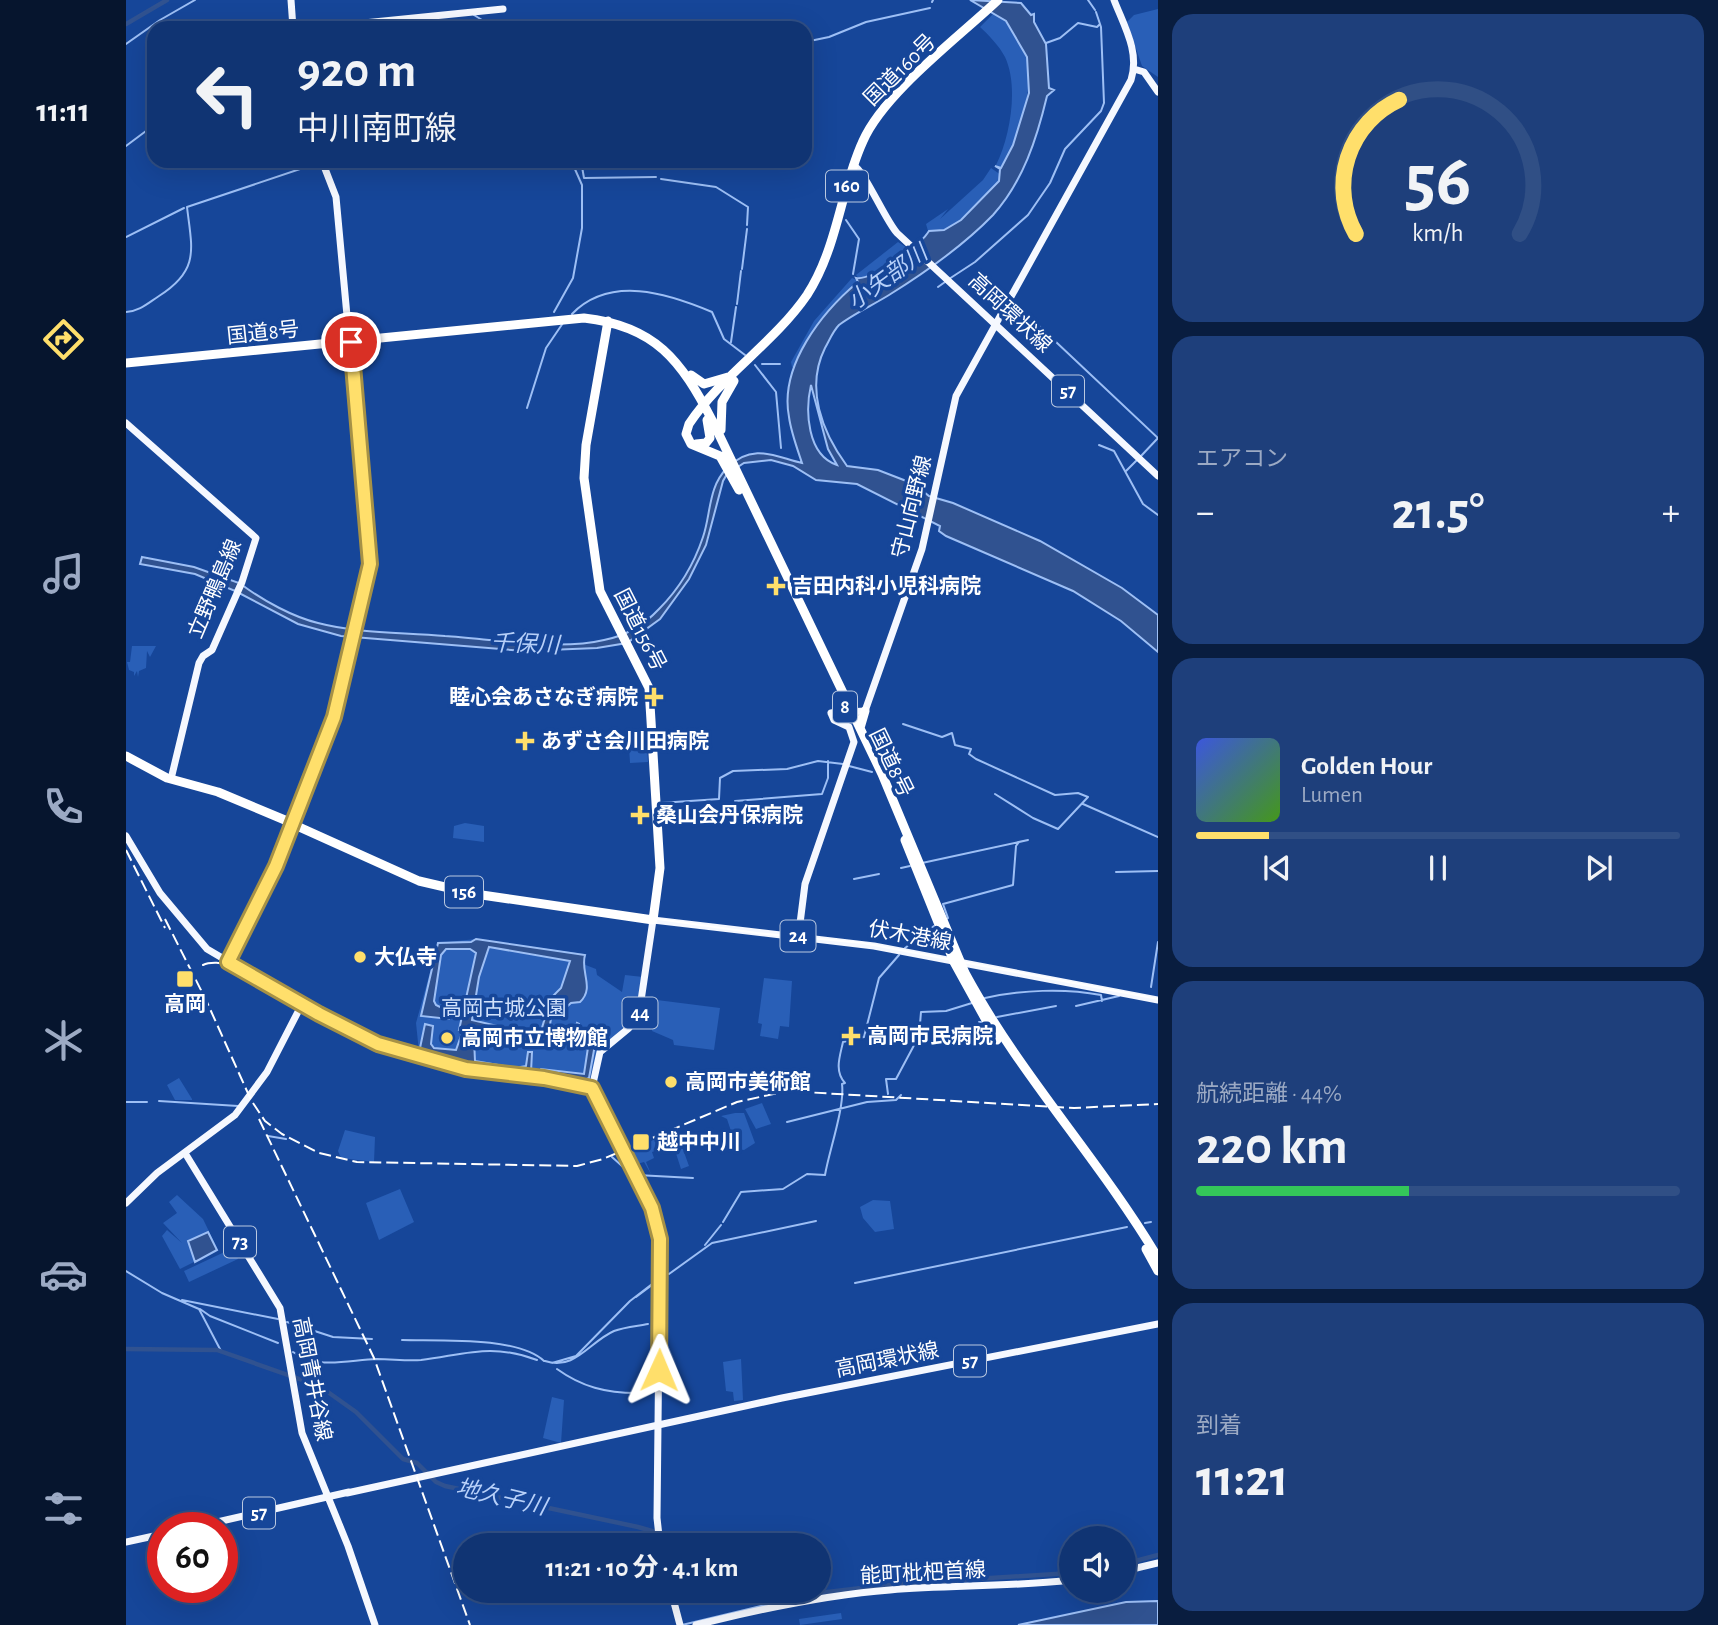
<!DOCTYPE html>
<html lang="ja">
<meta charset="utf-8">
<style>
:root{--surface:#103473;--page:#1e3f7b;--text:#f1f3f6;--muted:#9caac4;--line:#304f85;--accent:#ffdf6b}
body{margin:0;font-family:"Alegreya Sans","Noto Sans JP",sans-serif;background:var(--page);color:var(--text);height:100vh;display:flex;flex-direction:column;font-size:26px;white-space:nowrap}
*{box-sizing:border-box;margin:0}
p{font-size:23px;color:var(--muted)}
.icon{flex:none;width:38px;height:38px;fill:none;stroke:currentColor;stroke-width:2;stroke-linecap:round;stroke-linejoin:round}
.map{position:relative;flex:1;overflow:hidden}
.sheet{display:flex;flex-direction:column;gap:14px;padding:14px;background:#091d3f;width:560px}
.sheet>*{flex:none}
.top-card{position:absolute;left:21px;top:21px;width:665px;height:147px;border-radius:21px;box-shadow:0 7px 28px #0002,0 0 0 2px var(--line);background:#103473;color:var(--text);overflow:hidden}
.buttons{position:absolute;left:933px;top:1526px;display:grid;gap:14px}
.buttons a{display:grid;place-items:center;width:77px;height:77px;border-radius:50%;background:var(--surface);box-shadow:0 7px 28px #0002,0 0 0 2px var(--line);font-size:35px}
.speed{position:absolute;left:21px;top:1512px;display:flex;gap:14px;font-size:35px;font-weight:700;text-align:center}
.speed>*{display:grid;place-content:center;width:91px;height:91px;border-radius:50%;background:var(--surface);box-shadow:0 7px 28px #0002,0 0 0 2px var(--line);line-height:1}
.speed .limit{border:10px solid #d22;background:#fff;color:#111}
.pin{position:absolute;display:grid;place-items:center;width:60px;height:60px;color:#fff;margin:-30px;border:4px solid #fff;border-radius:50%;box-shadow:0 2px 7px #0007}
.me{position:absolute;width:77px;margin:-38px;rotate:1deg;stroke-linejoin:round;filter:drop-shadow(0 0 5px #0008)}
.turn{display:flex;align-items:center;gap:24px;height:147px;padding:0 35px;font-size:32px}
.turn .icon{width:91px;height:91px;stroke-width:2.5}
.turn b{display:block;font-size:49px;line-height:60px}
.big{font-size:52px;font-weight:700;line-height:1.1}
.sheet .widget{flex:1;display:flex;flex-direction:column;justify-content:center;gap:10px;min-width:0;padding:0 24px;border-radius:21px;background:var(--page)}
.sheet .dial{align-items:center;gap:0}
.dial svg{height:182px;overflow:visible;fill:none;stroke:var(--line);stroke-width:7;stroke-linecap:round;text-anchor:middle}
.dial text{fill:var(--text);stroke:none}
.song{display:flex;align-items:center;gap:21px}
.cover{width:84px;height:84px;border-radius:10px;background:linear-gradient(135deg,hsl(230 70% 55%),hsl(100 70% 35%))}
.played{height:7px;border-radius:4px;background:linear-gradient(90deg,var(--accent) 15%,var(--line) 15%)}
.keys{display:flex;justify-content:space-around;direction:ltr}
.heat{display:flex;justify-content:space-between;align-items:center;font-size:38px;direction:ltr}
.charge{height:10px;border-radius:5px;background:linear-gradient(90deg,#34c759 44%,var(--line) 0)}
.trip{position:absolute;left:327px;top:1533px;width:378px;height:70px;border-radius:35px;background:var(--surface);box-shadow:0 7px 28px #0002,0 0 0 2px var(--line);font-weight:700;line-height:70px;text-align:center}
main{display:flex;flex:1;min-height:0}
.tab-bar{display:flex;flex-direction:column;width:126px;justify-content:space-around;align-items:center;background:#06152e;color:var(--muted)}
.tab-bar .icon{width:49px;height:49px}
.tab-bar .selected{color:var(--accent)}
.tab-bar b{font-size:32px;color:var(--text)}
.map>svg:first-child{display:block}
</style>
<main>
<nav class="tab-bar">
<b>11:11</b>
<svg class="icon selected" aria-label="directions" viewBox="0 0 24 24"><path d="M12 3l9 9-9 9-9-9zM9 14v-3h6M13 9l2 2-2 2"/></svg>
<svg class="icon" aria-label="music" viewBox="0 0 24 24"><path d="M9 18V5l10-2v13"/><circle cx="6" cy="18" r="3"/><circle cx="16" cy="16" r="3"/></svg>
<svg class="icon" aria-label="phone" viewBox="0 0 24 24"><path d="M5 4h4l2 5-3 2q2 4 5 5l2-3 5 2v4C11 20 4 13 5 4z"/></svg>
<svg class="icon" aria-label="climate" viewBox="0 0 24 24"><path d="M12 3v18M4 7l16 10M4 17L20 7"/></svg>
<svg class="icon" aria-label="car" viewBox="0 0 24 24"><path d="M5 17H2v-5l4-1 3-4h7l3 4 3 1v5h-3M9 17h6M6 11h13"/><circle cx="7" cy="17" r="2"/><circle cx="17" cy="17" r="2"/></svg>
<svg class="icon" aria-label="filters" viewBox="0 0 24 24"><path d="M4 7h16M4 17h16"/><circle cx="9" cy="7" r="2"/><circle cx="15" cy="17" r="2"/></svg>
</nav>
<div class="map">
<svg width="1032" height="1625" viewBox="0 0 1032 1625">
<rect width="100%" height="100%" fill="#164699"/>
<path fill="#295fb7" d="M1032,9V77L1016,66L1001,22L1008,15Z
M868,13C924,44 901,125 875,168L870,165C884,137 893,87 879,57C874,47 862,34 854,27Z
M865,168L875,175C870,190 834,225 819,230C814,232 807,231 802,231L800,224L822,209L814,219L857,180Z
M772,242L786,251L734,280L730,275Z
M726,278L733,281L693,323L669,368L666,367L665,362L688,321Z
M6,646H30L24,657L21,651L20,668L13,671L12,677L11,671L8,676V672L3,670L1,662H4Z
M502,729H520L522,762L504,763Z
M339,823L358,826V842L327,838L328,826Z
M350,939L458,954L457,964L470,969L471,975L496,992L499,975L517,977L509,1016L473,1051L462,1083L364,1071L293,1052L290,1023L312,943Z
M638,978L666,981L663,1027L654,1026L652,1039L634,1036L636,1024L632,1023Z
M531,1000L594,1008L588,1050L548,1045L547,1040L526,1031Z
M53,1078L66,1099V1100H49L41,1085Z
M636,1103L645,1124L630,1129L619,1109Z
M609,1113H618L629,1143L618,1150L611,1149L601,1119L595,1116Z
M219,1130L249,1137L248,1162L215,1158L212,1151Z
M550,1130L563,1166L555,1169L547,1144L526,1152L528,1158L520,1162L525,1174L518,1162L511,1164L517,1174H512L500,1152Z
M274,1189L288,1222L253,1240L240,1203Z
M51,1195L77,1219L92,1250L54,1269L36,1236L41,1230L56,1243L37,1223L51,1213L43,1202Z
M747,1200L764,1201L768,1229L749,1232L737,1218L734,1207Z
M107,1248L112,1259L63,1282L58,1271Z
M615,1359L617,1400L608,1401L607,1392L600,1391L597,1362Z
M426,1397L438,1400L435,1443L417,1438Z
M715,1613L716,1619L674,1625L673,1619Z"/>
<path fill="#305290" stroke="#9dbff5" stroke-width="2" fill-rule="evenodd" d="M844,0L895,3L905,15L908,14V22L920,44L923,88L928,90L921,96C911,138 897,182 867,215C836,247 800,272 763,295C747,305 727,314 713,325C707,331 703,341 699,348C679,388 696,432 721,466L752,470L788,484L803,496L827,503L914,541L996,588L1032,615V652L995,621L947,591L820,536L813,531L814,526L731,484L690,480L667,466L645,460L618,463L601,474L597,481L580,545L563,579L534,619L501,643L471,648L398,651L215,636L172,624L113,593L116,585C138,601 167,617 192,623C234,634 277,632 319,636C366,639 432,651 478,640C499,636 518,625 533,609C552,590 568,564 577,537C585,514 582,487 601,468C627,441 652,458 676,463C671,448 665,432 663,417C653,366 696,312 732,282L730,278C745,281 794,246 803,231L818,230L835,220L873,181L874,169L869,166L875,168L887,145L903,93L901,57L880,21ZM685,385L702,449L711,465C681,455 679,411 685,385Z
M16,557L68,567L113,583L109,591L69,574L14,564Z
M350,939L459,955C454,972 469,988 454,1002L445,1003L437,1010L426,1011L422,1039L417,1044L333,1030L350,953L344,949H320L315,955L308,1001L310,1005L324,1012L323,1019L295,1016L312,943L345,942ZM363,947L444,961L435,988L425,998L415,1031L384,1029L346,1020L353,977Z
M451,1023L453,1024L454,1034L470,1039L463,1078L456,1081L413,1074L415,1069L458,1074L463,1041L433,1035H448Z
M299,1024L307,1026L305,1044L308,1048L330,1050L335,1036L348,1039L349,1061L389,1068L400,1066L402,1052H406L405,1072C385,1075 306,1063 294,1048Z
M82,1232L91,1250L69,1262L62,1241Z
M1032,1601V1625H892L1000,1602Z"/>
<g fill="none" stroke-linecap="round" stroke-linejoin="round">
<path stroke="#9dbff5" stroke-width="2" d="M962,0L969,10
M806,2L807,0
M348,15L369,28
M679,42L703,37L740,22L804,8
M920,43L934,38L952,23L971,27L974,24L971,15
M0,44L34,20L69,0
M0,146L28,125
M455,161L458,178L530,177
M535,179L590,187L622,207L621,225
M720,220L733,239L727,274
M0,237L58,208
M616,269L621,229
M823,279L849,262L902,215L924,183L939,149L975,111L978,103L975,27L970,12
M812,287L819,282
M611,304L615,271
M895,309L1032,438
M0,312C14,311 22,303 33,296C74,270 66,249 61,207L192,163
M428,312L447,278L456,228V185L448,167L449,161
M446,314C484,275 541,293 586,312L598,339L619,355
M605,342L610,307
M636,364H654
M629,365L650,392L655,448
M401,408L420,348L437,323
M973,445L988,451L1017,504L1032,515
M1015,456L1032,438
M1000,471L1011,460
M777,724L816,737L826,733L829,745L845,749L843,754L850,759L929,795L952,793L962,797L932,829L907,818L869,794
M723,766L746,772
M609,801L696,794L702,778V761
M534,803L593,799L594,778L607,771L661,769L692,761L717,764
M957,804L1032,837
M796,863L902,840
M775,868L784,866
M990,872L1032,871
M728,879L753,874
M819,920L822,918L817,904L887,885L890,846L893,842
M779,948L808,926
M1025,987L1032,942
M859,998C895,990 938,988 975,995L976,1001
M950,1006L993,996
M871,1017L930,1006
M853,1022H855
M762,1094L760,1079H770L793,1036L795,1012L820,1011L846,1003
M33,1101L112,1106
M0,1102H21
M661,1122L741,1102L770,1100L775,1095
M142,1136L160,1139
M486,1157L506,1175
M511,1175L567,1178
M597,1222L615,1192L657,1189L681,1174L699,1175C703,1151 719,1107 716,1084L719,1083C708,1071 714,1056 717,1042L738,1037L753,978L773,955
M1019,1223L1025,1222
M579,1245L595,1225
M0,1271L36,1293L73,1309L95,1351
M543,1274L586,1243L690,1221
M729,1283L1001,1227
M510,1297L530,1282
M56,1300L152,1319
M74,1309L84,1316L152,1343
M161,1322L207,1337L246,1339
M276,1340C312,1341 391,1336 418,1361
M167,1352C193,1370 222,1360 251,1359C266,1359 280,1361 295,1360C341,1354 365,1343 411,1360
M419,1361C449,1371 463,1342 488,1331C498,1327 512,1326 522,1324
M426,1363L450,1356L504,1301L530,1281
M431,1369C456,1387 480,1393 511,1393
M556,1625L648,1603L651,1598"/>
<path stroke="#305290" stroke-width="4.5" d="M0,24L41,0
M0,1349L91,1350L179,1381L199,1390L230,1412L277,1459L291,1463L310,1482L319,1486L512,1527L557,1540L620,1545
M998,1564L1032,1555
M651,1598L769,1584L945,1573"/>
<path stroke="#f5f8ff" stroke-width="7" d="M165,0L167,28
M188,28L377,9
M1008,69L1018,72L1032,92
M727,165C739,171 758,218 771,233L1032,476
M0,423L130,538L116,582L86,650L77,656L73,663L45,779
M705,713L739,711L796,549L830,396L1005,80C1014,52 998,26 988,0
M0,836L34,893L81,949L193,1015L243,1040L305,1060L363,1073L418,1078L466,1088
M672,939L679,884L728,742L723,727L708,720L705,713
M102,962L150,866L208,717L244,564L210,197L196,161
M59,1153L154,1308L176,1433L222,1546L249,1625
M0,1203L31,1173L109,1115L141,1072L176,1004
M221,1493L656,1398L1032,1324
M65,1528L223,1492
M0,1542L37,1534
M534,1545L531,1518L534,1239L526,1208L466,1088L474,1052L503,1028L513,1014L527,920L748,946L1032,1000
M998,1571L1032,1563
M545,1591L554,1625
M570,1625C634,1609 699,1595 764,1590C824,1585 885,1587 945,1580"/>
<path stroke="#fff" stroke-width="9" d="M0,363L458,318C530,326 555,361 586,420L756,774L839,973C894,1075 973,1159 1032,1258
M565,375L578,384L602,377
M595,430L596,402L608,381
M570,444L580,443L584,438L581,420
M613,490L594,456L565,444L560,434L563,424C595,376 648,343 681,295C712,247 714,191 737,141C758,93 833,37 872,0
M734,728L739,711
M0,756L41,778L92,792L166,823
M162,822L293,881L349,894L527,920L534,868L523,688L474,591L458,478L460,445L482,321
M779,840L828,962L871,1040
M1020,1249L1032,1271"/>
<path stroke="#fff" stroke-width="2" d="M77,965C87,960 96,966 104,960L152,866L163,833L173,827L282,875L349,893L631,933L737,943L1032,999"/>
<path stroke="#fff" stroke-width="2" stroke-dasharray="12 5" stroke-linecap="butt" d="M0,850L39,928
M39,919L80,1000L125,1100L139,1121L156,1134L193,1153L231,1162L451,1166L477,1159L611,1102L661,1091L948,1108L1032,1104
M133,1119L248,1358L344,1625"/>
</g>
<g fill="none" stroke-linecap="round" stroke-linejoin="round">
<defs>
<path id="route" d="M225,342L244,564L208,717L150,866L102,962L193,1014L252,1044L340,1069L418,1078L466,1088L526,1208L534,1239L533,1370"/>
</defs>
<use href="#route" stroke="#a69146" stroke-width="18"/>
<use href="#route" stroke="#ffdf6b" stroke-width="12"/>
</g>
<g fill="#ffdf6b" stroke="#164699" stroke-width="2.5">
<path d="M646.5 575.5h7v7h7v7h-7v7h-7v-7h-7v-7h7z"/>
<path d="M524.5 686.5h7v7h7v7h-7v7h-7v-7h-7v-7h7z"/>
<path d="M395.5 730.5h7v7h7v7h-7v7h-7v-7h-7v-7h7z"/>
<path d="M510.5 804.5h7v7h7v7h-7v7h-7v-7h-7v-7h7z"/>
<circle cx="234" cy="957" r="7"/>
<rect x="50" y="970" width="18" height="18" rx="3.5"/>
<path d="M721.5 1025.5h7v7h7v7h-7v7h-7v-7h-7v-7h7z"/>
<circle cx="321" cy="1038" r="7"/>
<circle cx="545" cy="1082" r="7"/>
<rect x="506" y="1133" width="18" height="18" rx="3.5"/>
</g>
<g text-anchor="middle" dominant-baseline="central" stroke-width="7" stroke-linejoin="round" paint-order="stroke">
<g fill="#164699" stroke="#b9c8e0" stroke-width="2">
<rect x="700" y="170.5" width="42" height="31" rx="5"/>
<rect x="926" y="375.5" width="32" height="31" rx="5"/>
<rect x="707" y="691.5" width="24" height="31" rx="5"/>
<rect x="319" y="876.5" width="38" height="31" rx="5"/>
<rect x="654.5" y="920.5" width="35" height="31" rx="5"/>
<rect x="496.5" y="997.5" width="35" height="31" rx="5"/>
<rect x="98" y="1226.5" width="32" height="31" rx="5"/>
<rect x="828" y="1345.5" width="32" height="31" rx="5"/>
<rect x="117" y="1497.5" width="32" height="31" rx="5"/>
</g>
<g font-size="19" font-weight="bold" fill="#fff">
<text x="721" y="186">160</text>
<text x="942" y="391">57</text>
<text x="719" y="707">8</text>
<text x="338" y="892">156</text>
<text x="672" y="936">24</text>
<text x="514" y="1013">44</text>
<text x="114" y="1242">73</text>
<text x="844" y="1361">57</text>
<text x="133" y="1513">57</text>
</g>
<g font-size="21" fill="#fff" stroke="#164699">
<text transform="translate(774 70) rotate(-45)">国道160号</text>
<text transform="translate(884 313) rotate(43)">高岡環状線</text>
<text transform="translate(137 333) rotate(-6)">国道8号</text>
<text transform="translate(786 507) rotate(-76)">守山向野線</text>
<text transform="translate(89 589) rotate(-67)">立野鴨島線</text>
<text transform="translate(514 630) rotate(63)">国道156号</text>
<text transform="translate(765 763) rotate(64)">国道8号</text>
<text transform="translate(784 936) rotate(10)">伏木港線</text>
<text transform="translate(761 1360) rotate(-11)">高岡環状線</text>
<text transform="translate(186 1379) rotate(79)">高岡青井谷線</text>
<text transform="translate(797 1573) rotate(-3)">能町枇杷首線</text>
</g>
<g font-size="21" font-weight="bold" fill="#fff" stroke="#164699" text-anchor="start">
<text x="666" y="586">吉田内科小児科病院</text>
<text x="512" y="697" text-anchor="end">睦心会あさなぎ病院</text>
<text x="415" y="741">あずさ会川田病院</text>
<text x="530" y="815">桑山会丹保病院</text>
<text x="248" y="957">大仏寺</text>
<text x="59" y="1004" text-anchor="middle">高岡</text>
<text x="741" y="1036">高岡市民病院</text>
<text x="335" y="1038">高岡市立博物館</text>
<text x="559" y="1082">高岡市美術館</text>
<text x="531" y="1142">越中中川</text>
</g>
<g font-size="21" fill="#d2e2fc" stroke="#164699">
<text x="378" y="1008">高岡古城公園</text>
</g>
<g font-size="23" font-style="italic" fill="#b7d0f9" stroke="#164699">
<text transform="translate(762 278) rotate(-36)">小矢部川</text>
<text transform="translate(399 645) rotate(2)">千保川</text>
<text transform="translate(375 1498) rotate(13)">地久子川</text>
</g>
</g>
</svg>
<div class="buttons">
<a><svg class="icon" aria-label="sound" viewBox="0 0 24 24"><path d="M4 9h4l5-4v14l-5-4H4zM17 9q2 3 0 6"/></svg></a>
</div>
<div class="speed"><div class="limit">60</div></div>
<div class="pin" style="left:225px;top:342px;background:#d93025"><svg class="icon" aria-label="arrive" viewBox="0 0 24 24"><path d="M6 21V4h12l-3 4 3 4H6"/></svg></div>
<svg class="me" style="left:533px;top:1370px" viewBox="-20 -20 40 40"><path d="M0-17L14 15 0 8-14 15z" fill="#ffdf6b" stroke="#fff" stroke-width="4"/></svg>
<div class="trip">11:21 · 10 分 · 4.1 km</div>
<div class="top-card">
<div class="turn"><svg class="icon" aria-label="left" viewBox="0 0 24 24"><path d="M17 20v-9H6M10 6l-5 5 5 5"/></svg><div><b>920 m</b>中川南町線</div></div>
</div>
</div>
<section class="sheet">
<div class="widget dial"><svg viewBox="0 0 100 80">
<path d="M14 69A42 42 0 1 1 86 69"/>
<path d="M14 69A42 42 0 0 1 33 10" stroke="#ffdf6b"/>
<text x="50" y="56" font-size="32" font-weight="700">56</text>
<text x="50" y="72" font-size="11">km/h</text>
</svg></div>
<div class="widget"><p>エアコン</p>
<div class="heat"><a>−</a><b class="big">21.5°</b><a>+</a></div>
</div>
<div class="widget">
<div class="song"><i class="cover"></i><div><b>Golden Hour</b><p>Lumen</p></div></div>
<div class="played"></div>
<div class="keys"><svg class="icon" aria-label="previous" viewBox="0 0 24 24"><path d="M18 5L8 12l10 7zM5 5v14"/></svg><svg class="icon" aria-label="pause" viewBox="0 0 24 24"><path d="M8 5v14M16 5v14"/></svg><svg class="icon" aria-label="next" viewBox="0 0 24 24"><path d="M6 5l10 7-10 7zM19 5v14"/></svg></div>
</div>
<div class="widget"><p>航続距離 · 44%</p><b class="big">220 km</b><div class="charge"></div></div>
<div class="widget"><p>到着</p><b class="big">11:21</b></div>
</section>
</main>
